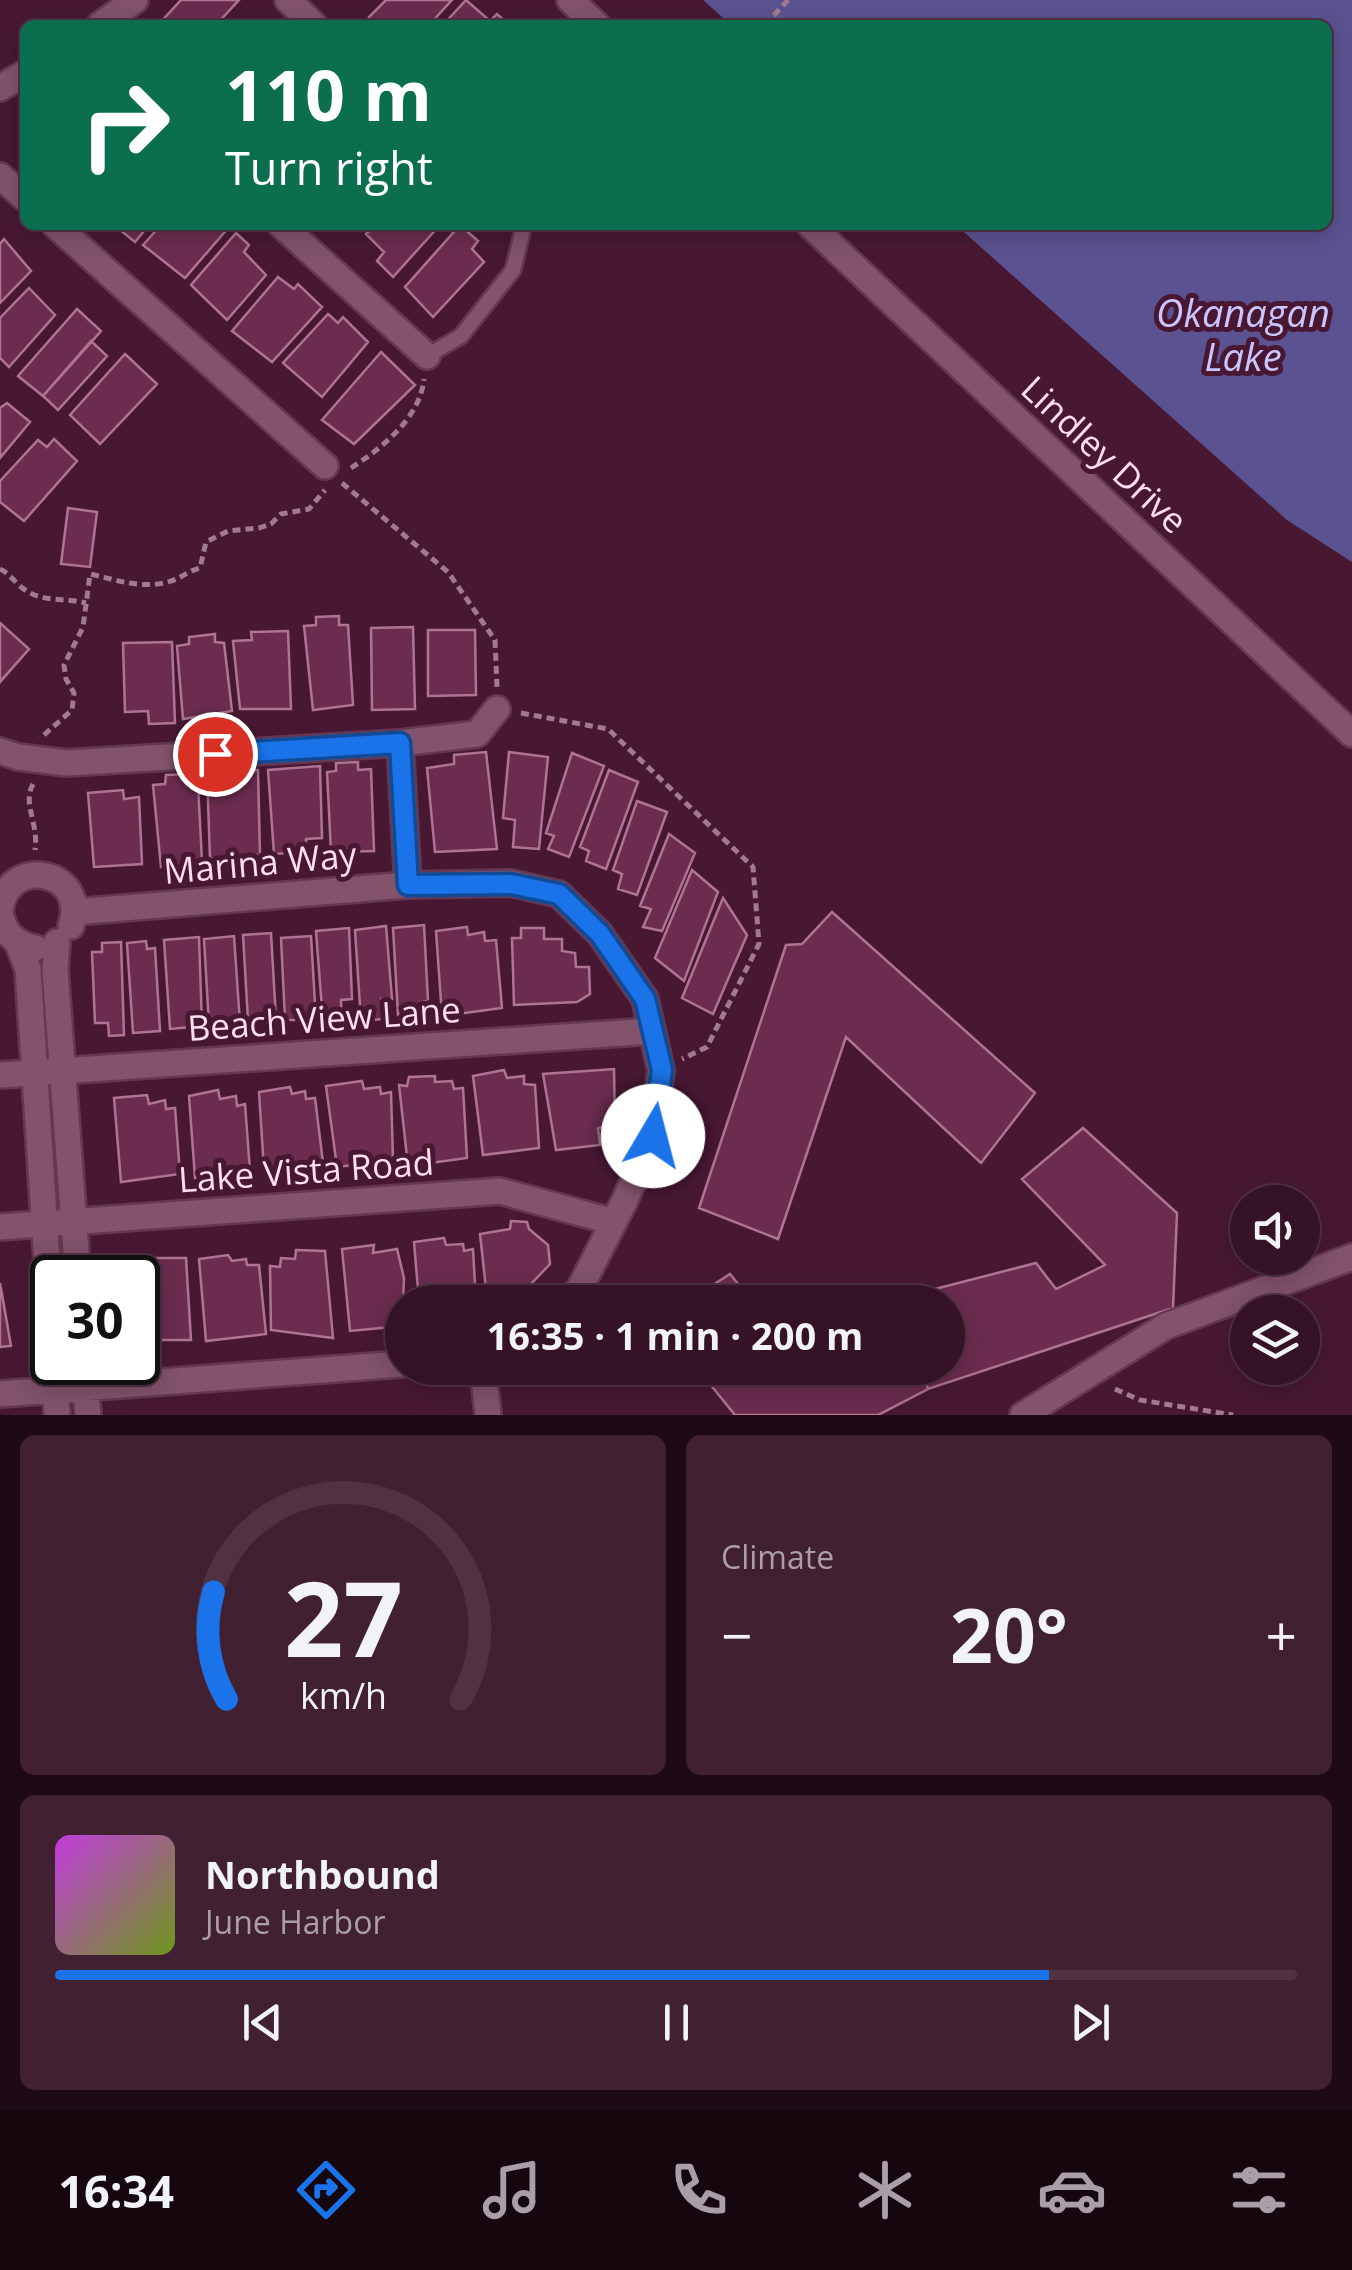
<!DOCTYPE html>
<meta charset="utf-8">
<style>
:root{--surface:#361226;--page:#412032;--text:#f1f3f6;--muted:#aa9ea7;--line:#503243;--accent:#1a73e8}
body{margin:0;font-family:"Open Sans",sans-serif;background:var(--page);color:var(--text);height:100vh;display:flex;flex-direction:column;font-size:38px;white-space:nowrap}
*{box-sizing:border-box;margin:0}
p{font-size:32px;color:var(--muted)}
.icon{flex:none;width:55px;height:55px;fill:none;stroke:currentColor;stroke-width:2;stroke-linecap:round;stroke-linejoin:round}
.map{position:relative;height:1415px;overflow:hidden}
.sheet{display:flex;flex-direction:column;gap:20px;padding:20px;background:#1e0a15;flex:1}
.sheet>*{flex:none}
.top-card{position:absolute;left:20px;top:20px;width:1312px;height:210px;border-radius:15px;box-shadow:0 5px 25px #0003,0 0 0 2px var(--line);background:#0b6e4f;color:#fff;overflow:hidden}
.controls{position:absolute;left:1230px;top:1185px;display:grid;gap:20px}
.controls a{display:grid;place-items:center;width:90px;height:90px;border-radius:50%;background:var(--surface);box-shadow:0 5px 25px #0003,0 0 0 2px var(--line);font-size:50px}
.speed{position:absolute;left:30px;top:1255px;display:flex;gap:20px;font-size:50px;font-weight:700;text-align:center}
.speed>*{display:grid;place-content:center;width:130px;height:130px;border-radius:50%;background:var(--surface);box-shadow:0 5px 25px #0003,0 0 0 2px var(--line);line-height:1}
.speed .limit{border:5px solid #111;border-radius:15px;background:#fff;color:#111}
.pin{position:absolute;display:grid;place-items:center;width:85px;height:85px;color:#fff;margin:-42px;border:5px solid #fff;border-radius:50%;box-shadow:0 2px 10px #0007}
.me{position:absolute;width:110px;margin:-55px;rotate:8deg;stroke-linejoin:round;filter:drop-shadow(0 0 8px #0008)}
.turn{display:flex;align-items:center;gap:35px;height:210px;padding:0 40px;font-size:45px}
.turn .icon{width:130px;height:130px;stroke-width:2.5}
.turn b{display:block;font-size:70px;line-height:85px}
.big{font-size:75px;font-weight:700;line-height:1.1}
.sheet .card{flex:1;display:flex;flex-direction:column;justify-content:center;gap:15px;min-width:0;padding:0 35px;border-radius:15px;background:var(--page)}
.sheet .dial{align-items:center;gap:0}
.dial svg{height:260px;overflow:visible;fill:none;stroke:var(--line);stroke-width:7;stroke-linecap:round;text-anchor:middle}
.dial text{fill:var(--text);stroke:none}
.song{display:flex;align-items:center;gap:30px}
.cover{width:120px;height:120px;border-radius:15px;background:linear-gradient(135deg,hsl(290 70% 55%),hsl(80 70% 35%))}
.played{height:10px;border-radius:5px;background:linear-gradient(90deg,var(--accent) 80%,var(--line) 80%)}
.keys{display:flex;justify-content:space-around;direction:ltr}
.heat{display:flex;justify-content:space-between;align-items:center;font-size:55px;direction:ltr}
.sheet .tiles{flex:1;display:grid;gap:20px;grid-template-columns:1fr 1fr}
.card:last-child{grid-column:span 2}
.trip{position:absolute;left:385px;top:1285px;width:580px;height:100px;border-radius:50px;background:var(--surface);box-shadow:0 5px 25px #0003,0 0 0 2px var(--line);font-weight:700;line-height:100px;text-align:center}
.tab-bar{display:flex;height:160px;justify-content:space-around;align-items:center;background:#16070f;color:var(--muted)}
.tab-bar .icon{width:70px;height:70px}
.tab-bar .active{color:var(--accent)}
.tab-bar b{font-size:45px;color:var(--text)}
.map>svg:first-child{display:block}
</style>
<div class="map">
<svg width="1352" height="1415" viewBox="0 0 1352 1415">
<rect width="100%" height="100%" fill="#481833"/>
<path fill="#5b5291" d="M703,0H1352V562L1287,520L956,225H1328V25H731Z"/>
<path fill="#6b2c4f" stroke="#ae7491" stroke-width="2.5" d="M181,0H239L216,25H158Z
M386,0H452L429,25H377L369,17Z
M466,0L490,21L497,14L509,25H443Z
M114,225H149L135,242Z
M161,225H227L229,227L185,278L143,245Z
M375,225H440L393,277L377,261L384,252L366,234Z
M460,225L478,241L472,249L484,262L433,317L405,287Z
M236,233L249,245L244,252L266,275L227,320L191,285Z
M4,239L31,271L0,303V244Z
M278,277L294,289L298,284L322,307L272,362L232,331Z
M29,288L55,315L9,367L0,358V318Z
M77,309L101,331L43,396L18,376Z
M328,314L338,323L343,317L368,342L322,397L283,363Z
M91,341L107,356L58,410L43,396Z
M381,352L415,385L354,444L322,420Z
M125,354L157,384L100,444L70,415Z
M7,403L30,422L0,458V408Z
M54,439L77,461L24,521L0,502V481L38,440L47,447Z
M68,508L97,512L90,567L61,564Z
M339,616V625H348L353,705L313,710L304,626L316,625V617Z
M0,623L29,649L0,682Z
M413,627L415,709L372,710L371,628Z
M428,630H475L476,695L428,696Z
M288,631L291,709H240L233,641L252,640L251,632Z
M215,634V642L224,643L232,711L183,719L177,646L189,644V637Z
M172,642L175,723L149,724L148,711L125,712L123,643Z
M486,752L497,849L435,852L427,768L454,764V755Z
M509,752L548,757L539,849L513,847L515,820L503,818Z
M572,753L604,766L569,857L548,849L554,836L546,833Z
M358,762V770L371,769L374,851L331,852L327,772L336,771V763Z
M320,766L322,838L306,839V852L274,854L268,770Z
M258,770L260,855L210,859L207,772Z
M609,770L638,782L606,869L586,861L589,851L580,847Z
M187,774V784H198L202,862L161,867L153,785L165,784L166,775Z
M123,790L124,799L139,797L142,864L94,867L88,793Z
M637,801L667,812L637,895L618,889L622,874L613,870Z
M669,834L695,853L662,931L643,927L651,909L640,906Z
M692,870L718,892L684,981L655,958Z
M723,898L747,935L713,1014L682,998Z
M832,912L1035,1093L981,1163L846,1037L778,1239L699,1208L786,945L802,944Z
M424,925L428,1001L420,1002L421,1013L398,1015L393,928Z
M386,926L392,999H381L383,1019L361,1021L355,930Z
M467,927L468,935L484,932L485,941L496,940L502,1008L442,1016L436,931Z
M349,928L352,999L341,1000L342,1022H323L316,931Z
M521,928H544V939H562V951L575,953L576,967H589L590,994L577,1002L514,1005L512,938H521Z
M271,933L276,1019L248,1021L243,935Z
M234,936L240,1023L209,1025L204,939Z
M311,936L316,1020H285L281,938Z
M199,937L202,1026L170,1029L164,940Z
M146,941L147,949L155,948L160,1031L133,1033L127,943Z
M121,942L124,1035L109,1036L108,1023H95L92,952H102V943Z
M614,1069L615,1126L598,1128L600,1145L556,1150L543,1074Z
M504,1070L507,1078L524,1076V1084L535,1085L539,1148L483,1155L473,1076Z
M435,1076V1082L452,1081L454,1089L463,1088L467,1158L408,1166L399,1085L407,1086L409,1077Z
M362,1081L364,1089L380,1087L381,1094L391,1092L393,1160L337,1167L326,1086Z
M290,1087L292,1094L305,1091L306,1099L315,1098L323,1163L264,1170L259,1092Z
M218,1090L220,1099L236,1096L237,1106L245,1104L250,1171L195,1178L189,1096Z
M147,1095L149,1104L165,1100L166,1109L175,1108L180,1174L121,1182L114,1098Z
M1083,1128L1177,1213L1173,1308L928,1389L922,1368H948V1302H905L904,1297L1036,1263L1056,1289L1105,1265L1022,1179Z
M511,1221L527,1222L529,1229L548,1245L550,1264L529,1286L515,1287L514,1298H487L480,1234L510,1229Z
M444,1238L446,1245L463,1244L464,1251L473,1249L476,1302H419L414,1242Z
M374,1245L373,1253L397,1249L404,1278L402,1326L350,1331L342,1249Z
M296,1250L325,1251L333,1338L271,1330L270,1266L280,1267L281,1258L295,1259Z
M228,1255L232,1261L246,1259L247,1265H259L266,1334L206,1341L199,1259Z
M154,1258H186L191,1340H138V1278H126V1272H153Z
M730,1274L753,1302H687Z
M0,1283L11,1346L0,1347Z
M697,1368H922L928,1389L878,1415H735Z"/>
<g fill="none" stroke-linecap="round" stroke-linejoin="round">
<defs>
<path id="service" d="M427,356L461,336L513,270L524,225"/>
<path id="minor" d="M288,0L314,25
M570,0L597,25
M100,25L135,0
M0,88L25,73
M0,176L25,198
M55,225L325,466
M281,225L427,356
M810,225L1352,734
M400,743L408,885
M0,751L18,757L67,763L400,743L477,734L497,709
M0,910C8,853 90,871 71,926
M0,911C3,932 14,944 35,948
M74,912L408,885L511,883L559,894L600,934L645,999L661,1070L653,1136L624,1202L579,1290L564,1302
M57,942L55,970L78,1278
M18,943L28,969L52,1340
M0,1075L652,1031
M0,1227L500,1191L614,1222
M54,1362L57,1415
M84,1362L88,1415
M483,1368L488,1415
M0,1394L402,1364"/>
<path id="tertiary" d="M1023,1415L1166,1326L1352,1257"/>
</defs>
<use href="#service" stroke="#653851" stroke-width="19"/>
<use href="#minor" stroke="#653851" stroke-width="30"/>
<use href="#tertiary" stroke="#653851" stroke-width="30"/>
<path stroke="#a27a8f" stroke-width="5" stroke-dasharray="8 5" stroke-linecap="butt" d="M765,25L788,0
M351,468C382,448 420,418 424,379
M342,483L448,572L495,640L497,687
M0,569C11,574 16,585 27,591C43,602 67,598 86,603
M521,713L608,729L753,867L759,944L707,1047L682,1059
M44,735L72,710L74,693L66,679L64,665L83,627L90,574C117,580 144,590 171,581C181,578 188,571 200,568L206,542L228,531L259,528L271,524L281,514L309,509L325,490
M33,784C22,804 39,823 35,850
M1115,1389L1140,1400L1233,1415"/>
<use href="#service" stroke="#82536b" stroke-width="14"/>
<use href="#minor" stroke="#82536b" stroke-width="25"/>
<use href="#tertiary" stroke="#82536b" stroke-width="25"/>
</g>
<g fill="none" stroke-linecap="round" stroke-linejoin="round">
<defs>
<path id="route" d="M215,754L400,743L408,885L511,884L559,894L600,934L645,999L662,1070L653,1136"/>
</defs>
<use href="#route" stroke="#114b97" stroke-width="25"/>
<use href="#route" stroke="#1a73e8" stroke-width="18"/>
</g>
<g text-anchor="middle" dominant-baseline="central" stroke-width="10" stroke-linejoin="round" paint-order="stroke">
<g font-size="35" fill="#ffdeed" stroke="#481833">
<text transform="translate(1105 454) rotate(43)">Lindley Drive</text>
<text transform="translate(260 862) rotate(-5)">Marina Way</text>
<text transform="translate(324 1018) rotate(-4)">Beach View Lane</text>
<text transform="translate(306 1170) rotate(-4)">Lake Vista Road</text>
</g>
<g font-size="38" font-style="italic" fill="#cac5fd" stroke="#481833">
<text x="1243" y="312">Okanagan<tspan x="1243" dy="44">Lake</tspan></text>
</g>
</g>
</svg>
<div class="controls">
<a><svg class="icon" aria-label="sound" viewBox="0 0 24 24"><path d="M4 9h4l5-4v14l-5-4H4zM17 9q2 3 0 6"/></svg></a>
<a><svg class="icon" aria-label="layers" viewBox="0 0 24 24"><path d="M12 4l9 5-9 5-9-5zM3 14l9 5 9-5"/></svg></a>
</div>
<div class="speed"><div class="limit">30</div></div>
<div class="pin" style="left:215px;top:754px;background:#d93025"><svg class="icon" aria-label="arrive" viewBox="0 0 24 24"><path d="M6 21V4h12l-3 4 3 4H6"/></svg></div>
<svg class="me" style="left:653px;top:1136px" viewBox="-20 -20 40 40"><circle r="19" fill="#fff"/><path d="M0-13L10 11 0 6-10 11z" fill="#1a73e8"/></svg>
<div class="trip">16:35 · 1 min · 200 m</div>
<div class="top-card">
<div class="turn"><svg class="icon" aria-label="right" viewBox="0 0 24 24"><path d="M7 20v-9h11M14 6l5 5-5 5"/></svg><div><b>110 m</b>Turn right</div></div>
</div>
</div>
<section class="sheet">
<div class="tiles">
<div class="card dial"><svg viewBox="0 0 100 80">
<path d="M14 69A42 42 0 1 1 86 69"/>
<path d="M14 69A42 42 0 0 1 10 36" stroke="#1a73e8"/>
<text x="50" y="56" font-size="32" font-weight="700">27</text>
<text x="50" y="72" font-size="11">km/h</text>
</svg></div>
<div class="card"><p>Climate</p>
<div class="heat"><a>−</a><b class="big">20°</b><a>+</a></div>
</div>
<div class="card">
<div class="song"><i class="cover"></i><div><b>Northbound</b><p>June Harbor</p></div></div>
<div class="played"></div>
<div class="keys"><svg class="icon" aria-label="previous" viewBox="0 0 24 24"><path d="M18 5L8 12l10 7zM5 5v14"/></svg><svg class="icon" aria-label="pause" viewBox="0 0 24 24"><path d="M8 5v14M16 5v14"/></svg><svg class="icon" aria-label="next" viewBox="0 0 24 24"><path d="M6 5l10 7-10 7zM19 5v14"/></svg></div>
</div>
</div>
</section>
<nav class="tab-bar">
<b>16:34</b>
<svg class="icon active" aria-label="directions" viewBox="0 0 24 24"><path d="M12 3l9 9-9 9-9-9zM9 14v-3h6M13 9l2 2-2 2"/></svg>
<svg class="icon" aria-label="music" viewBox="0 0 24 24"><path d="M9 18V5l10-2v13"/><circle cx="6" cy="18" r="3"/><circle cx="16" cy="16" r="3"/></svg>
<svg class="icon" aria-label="phone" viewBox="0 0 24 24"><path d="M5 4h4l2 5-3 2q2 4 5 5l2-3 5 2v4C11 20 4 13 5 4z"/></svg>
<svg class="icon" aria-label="climate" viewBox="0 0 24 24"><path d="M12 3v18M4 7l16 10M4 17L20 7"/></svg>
<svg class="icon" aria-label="car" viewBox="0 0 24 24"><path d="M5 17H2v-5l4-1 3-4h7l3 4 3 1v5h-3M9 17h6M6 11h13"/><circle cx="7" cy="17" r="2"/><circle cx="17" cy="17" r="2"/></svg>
<svg class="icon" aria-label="filters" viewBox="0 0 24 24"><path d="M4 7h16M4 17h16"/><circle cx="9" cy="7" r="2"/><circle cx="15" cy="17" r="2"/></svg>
</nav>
